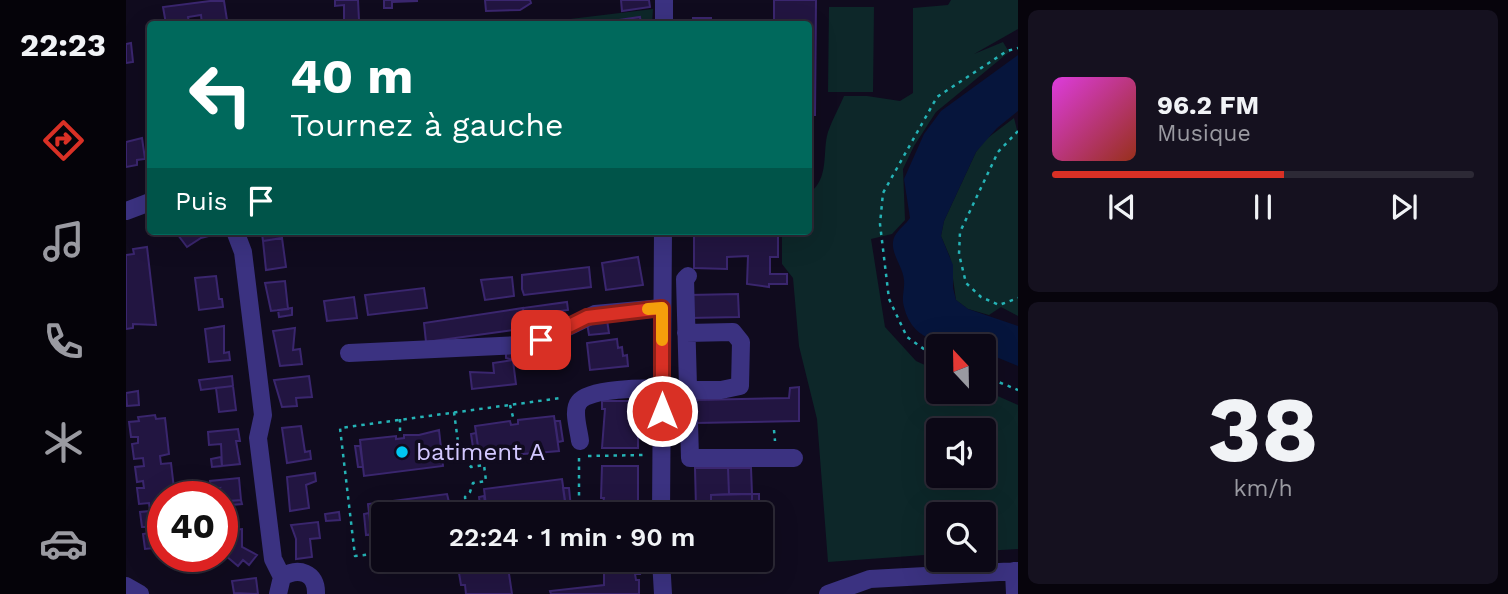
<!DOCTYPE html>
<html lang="fr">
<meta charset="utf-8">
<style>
:root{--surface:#0c0816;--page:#15111f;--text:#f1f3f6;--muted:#9a9aa1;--line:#2c2935;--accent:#d93025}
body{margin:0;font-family:"Work Sans",sans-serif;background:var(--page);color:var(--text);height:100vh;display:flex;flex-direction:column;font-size:26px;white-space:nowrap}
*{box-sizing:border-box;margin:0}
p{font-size:23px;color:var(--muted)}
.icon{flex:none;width:38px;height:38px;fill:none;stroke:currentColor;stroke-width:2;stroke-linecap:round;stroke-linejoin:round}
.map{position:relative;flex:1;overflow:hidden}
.panel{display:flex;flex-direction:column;gap:10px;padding:10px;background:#07040c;width:490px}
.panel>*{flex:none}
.guide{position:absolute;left:21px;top:21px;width:665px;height:214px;border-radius:7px;box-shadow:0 7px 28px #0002,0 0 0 2px var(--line);background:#00695c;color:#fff;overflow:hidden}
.needle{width:46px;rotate:338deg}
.fabs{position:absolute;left:800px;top:334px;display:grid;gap:14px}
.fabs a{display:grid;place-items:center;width:70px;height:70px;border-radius:7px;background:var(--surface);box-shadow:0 7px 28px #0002,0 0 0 2px var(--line);font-size:35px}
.speed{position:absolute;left:21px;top:481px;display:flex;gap:14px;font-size:35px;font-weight:700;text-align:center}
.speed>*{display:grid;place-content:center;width:91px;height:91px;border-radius:50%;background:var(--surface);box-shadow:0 7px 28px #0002,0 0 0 2px var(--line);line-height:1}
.speed .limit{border:10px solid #d22;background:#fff;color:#111}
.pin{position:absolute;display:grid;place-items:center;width:60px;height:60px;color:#fff;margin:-30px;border-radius:14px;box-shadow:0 4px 10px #0006}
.me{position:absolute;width:77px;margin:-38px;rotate:0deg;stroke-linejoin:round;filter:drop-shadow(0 0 5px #0008)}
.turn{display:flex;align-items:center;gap:24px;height:147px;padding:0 28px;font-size:32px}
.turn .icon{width:91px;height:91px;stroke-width:2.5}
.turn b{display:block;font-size:49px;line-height:60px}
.then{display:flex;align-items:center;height:66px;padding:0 28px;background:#0003;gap:14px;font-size:26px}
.panel .card{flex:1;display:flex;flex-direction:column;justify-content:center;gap:10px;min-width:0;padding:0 24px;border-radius:10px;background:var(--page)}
.panel .dial{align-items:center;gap:0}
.dial b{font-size:91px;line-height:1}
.song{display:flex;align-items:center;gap:21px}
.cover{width:84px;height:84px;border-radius:10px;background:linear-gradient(135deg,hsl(300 70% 55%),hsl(10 70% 35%))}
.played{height:7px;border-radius:4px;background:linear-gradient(90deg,var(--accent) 55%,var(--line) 55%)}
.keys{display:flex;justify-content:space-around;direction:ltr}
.trip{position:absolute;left:245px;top:502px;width:402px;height:70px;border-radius:7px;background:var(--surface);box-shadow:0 7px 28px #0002,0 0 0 2px var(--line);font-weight:600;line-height:70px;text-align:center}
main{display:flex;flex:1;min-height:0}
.tab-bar{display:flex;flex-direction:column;width:126px;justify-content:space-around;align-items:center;background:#050309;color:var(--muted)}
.tab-bar .icon{width:49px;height:49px}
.tab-bar .on{color:var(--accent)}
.tab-bar b{font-size:32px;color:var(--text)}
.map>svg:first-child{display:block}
</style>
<main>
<nav class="tab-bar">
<b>22:23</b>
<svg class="icon on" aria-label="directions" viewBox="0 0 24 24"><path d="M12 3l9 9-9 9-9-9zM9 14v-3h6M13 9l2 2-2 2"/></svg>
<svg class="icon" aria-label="music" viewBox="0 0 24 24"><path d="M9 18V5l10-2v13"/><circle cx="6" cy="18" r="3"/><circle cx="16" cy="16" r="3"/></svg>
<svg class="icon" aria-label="phone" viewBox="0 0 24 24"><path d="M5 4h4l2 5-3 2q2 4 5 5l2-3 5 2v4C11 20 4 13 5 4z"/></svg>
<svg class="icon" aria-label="climate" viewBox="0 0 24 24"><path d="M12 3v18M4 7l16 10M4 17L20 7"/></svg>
<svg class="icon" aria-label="car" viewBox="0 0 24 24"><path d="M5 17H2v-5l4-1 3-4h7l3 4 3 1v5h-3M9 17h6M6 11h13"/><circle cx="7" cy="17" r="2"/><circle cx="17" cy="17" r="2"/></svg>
</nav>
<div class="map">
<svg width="892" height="594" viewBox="0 0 892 594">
<rect width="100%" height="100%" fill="#100b1e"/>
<path fill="#0d2729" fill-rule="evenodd" d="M825,0H892V29L848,54L877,42L883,52L810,112L788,146L777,169L779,220L766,234L745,239L759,327L790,361L812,371V392L858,390L892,405V549L858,551V514H812V554L702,562L691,419L673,346L667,278L656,264V231H682L683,193C704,179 696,151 702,132C706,120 713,108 718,96H741L774,101L787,93V8L822,5ZM858,430V476H812V430Z
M703,7H748L747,92H702Z
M527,9L526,24H436V20Z
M888,118L892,134V316L875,307L863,315L842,309L830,300L824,257L815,236L818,221L850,152L859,140Z"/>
<path fill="#06153c" d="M892,55V111L871,128L850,152L818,221L815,236L827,265V288L830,300L842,309L892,326V366L858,352V346C825,346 787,345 778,307C775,298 779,289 778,280C777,265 760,249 770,234C774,228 780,224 784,218L778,179L798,134L815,111Z"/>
<path fill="#221541" stroke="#3a266e" stroke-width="2" d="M209,0H232L233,20L218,21V5L209,6Z
M258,0H291V1L266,2V8H258Z
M359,0H404L405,3L394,10L360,11Z
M495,0H523L524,7L496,11Z
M648,0H690L689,115H682V24H648Z
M84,1H98L101,20L76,24L75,15L62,17L63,22L40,24L37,7Z
M514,17L515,24H480L479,22Z
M567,18H585V24H567Z
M5,43L7,62L0,63V44Z
M16,138L19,159L11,160V165L0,167V142Z
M49,231H89L90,234L75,238L61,247Z
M156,231V238L137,241L136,234Z
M568,231H652V257H644V274H661V284H643V287L621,284L622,256L601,257V269L568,268Z
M156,238L160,267L140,270L137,241Z
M21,247L30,325L7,324V328L0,329V255L8,254L7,249Z
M512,257L517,285L480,290L476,263Z
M463,267L465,287L398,295L396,289V275Z
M90,276L93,299H96L97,307L73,310L69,278Z
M386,277L388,296L359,300L355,280Z
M159,281L162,309L145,311L139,283Z
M298,288L301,308L242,315L239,295Z
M612,294L613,317L563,318V295Z
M228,297L231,318L201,321L198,301Z
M441,302L442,310L398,316L397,308Z
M166,308V315L153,317L152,310Z
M397,308L398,316H393L395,329L300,342L298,323Z
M481,320L483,333L463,335L461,323Z
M98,326V353L103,352L104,360L83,362L79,329Z
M169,328L167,350L174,349L176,364L154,366L147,331Z
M491,339L492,348L496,347L497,356L501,355L502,366L464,370L461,343Z
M415,350L420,351L421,358L387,361L390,384L346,389L344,372L368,373L367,363L387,360L380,358V352Z
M106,376L107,386L75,390L73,380Z
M183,376L186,397L170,398L171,406L156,407L148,380Z
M107,386L110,410L93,412L90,388Z
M673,387V421L569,423L570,400L663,398L664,388Z
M12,391L13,405L1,406L0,393Z
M476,401H512V448H476L479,409H476Z
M29,415L30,419L39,418L43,454L34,456L35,464L45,463L49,497H37V551L29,552L28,548L19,549L17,534L23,533L22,527H16L14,512L24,511L23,503L13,504L11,488H18L17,481L11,482L9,467L18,466L17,458L8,459L6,444L12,443V437H5L3,422L13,421L12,417Z
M428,416L433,451L374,456L354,461L349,426L384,421L385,425L392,424V420Z
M429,421H434L437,441L432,442Z
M175,426L179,452L184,451L185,459L161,463L156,428Z
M112,429L114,441H110L114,464L96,466L95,444L83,445L82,432Z
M313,430L317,466L238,476L234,440L270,436V439L278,438V435H293Z
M350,433L353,453L348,454L345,434Z
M229,446H234L237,467H232Z
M95,457L96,466L86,467L85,459Z
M476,466H512V513H475L478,498H475Z
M569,468H602L603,494L585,495V508H570Z
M602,468H625L626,494H603Z
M189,473L190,481L180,485L183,508L164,511L161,477Z
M113,478L115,500L103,501L99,507L100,515L96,516V497H89L94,488L85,489L84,481Z
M436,479L441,514H361L358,489Z
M437,488H443L445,508L440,509Z
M321,494L326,514H257V538L246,540L242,504Z
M626,494H633V505L626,506Z
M626,494V507L585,508V495Z
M358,496L361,514H355L353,497Z
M115,500L116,504L105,505L104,515H100L99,507L103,501Z
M213,512L214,520L200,521L199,514Z
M243,513L246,534L240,535L238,514Z
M192,522L194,538L184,539L186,557L170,559V539L165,525Z
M116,529V547L131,555L123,565L117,560L112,566L100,556L96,531Z
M478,560H508V565H513L514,574H509L510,580H513V594H425L424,591L478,585Z
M382,567L386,594H340L339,585H335L333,573Z
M130,578L132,594L108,593L106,581Z"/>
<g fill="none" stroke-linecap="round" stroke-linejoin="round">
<path stroke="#25b3b6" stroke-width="2.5" stroke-dasharray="3.5 5" stroke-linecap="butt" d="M892,131L872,152L834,232L833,254L840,283L855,297L873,305L892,298
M812,359L781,337L763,299L754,224L757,193L811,97L881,51L892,48
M858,376L892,390
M384,405L388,421
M328,412L334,457L339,458L345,467L358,465L360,481L347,483L344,492L339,497L341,514
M274,419V435
M648,430L649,441
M462,456L518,455
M453,458V514
M257,553L229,556L214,428L435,398"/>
<path stroke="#3b3281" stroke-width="18" d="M538,0V24
M0,211L24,202
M109,231L117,252L137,415L132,438L147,559L156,577
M562,276L559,279L564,458H668
M560,333L607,332L615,342L614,386L595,390H562
M223,353L394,345L415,340L469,314L536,308
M454,441C453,430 446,411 453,402C463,388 519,388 536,389
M535,514L537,231
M535,560L537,594
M888,571L889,594
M0,586L14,594
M152,594L156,577C172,567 191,572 190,594
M702,594L744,579L892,571"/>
</g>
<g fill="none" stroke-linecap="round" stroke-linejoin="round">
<defs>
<path id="route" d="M415,340L461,317L536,308V411"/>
</defs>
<use href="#route" stroke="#8d1f18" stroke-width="18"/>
<use href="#route" stroke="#d93025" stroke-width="12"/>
<path stroke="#f59e0b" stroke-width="12" d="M522,309L536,308V340"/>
</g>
<circle fill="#00c7f3" stroke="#100b1e" stroke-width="2.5" cx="276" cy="452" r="7"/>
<g text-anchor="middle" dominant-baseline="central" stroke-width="7" stroke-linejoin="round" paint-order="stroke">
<g font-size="24" fill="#d3c8ff" stroke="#100b1e" text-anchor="start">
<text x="290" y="452">batiment A</text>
</g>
</g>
</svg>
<div class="fabs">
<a><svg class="needle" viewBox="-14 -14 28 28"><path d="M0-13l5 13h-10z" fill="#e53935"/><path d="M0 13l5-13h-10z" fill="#9a9aa1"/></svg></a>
<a><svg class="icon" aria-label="sound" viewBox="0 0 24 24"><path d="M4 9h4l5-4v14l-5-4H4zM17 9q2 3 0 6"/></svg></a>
<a><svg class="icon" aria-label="search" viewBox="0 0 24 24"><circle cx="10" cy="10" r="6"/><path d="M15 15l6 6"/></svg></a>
</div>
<div class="speed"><div class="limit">40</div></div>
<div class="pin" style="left:415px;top:340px;background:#d93025"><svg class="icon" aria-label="arrive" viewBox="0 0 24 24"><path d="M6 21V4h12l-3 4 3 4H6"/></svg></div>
<svg class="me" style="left:536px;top:411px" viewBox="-20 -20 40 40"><circle r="17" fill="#d93025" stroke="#fff" stroke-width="3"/><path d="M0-11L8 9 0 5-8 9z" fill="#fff"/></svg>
<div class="trip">22:24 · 1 min · 90 m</div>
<div class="guide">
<div class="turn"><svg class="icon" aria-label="left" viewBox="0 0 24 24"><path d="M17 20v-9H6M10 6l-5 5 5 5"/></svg><div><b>40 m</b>Tournez à gauche</div></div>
<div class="then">Puis<svg class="icon" aria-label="arrive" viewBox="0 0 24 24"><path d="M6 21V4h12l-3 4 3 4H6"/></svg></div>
</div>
</div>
<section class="panel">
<div class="card">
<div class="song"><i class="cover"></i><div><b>96.2 FM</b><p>Musique</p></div></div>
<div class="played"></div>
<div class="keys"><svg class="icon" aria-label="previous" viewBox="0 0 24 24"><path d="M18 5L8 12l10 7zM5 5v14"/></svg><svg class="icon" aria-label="pause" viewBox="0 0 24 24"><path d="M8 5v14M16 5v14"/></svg><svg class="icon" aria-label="next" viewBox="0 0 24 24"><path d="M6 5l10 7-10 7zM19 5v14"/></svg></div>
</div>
<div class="card dial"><b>38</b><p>km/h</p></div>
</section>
</main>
